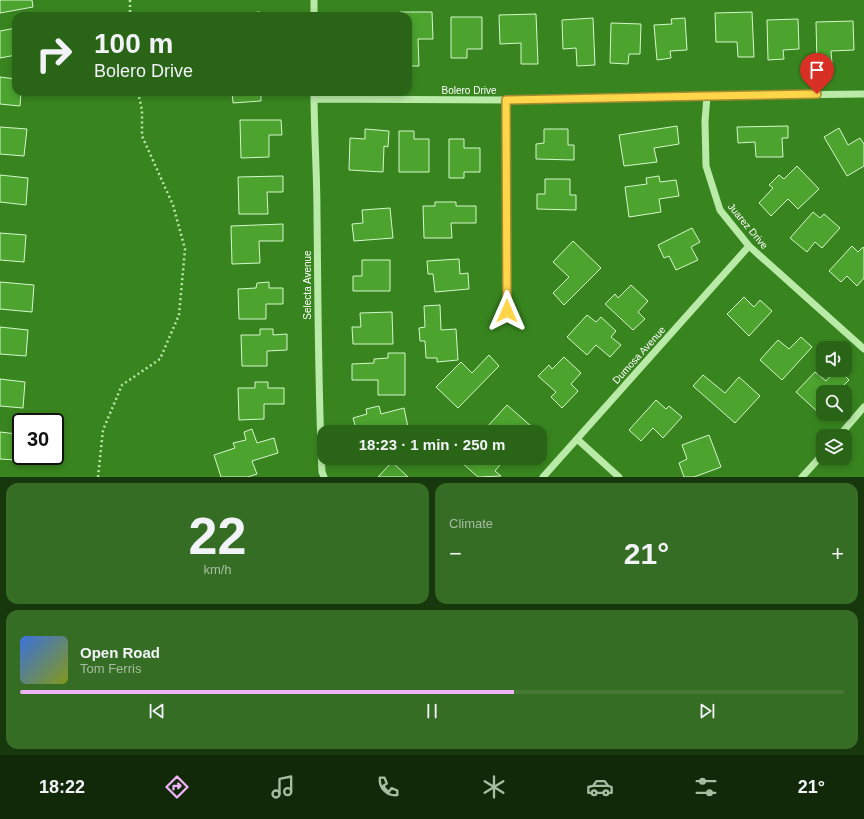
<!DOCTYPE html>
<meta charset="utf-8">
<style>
:root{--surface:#2a6417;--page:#366d24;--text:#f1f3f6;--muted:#a5bda1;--line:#467836;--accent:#eeb4f7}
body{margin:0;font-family:Arial,sans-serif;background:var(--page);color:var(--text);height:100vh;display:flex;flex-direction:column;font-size:15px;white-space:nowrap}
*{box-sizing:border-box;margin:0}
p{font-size:13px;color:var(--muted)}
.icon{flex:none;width:22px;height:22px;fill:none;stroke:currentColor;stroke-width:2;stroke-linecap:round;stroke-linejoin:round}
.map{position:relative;height:477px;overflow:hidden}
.drawer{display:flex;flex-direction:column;gap:6px;padding:6px;background:#17370d;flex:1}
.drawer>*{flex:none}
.hud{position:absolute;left:12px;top:12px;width:400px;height:84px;border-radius:12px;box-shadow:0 2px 6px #0003;background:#2a6417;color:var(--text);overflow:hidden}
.tools{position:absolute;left:816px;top:341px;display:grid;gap:8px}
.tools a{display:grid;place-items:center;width:36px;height:36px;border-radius:8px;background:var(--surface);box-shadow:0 2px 6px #0003;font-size:20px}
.speed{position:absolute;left:12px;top:413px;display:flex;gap:8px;font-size:20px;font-weight:700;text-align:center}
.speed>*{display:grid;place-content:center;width:52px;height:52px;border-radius:50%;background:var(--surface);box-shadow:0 2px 6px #0003;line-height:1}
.speed .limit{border:2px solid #111;border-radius:6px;background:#fff;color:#111}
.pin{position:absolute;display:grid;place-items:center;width:34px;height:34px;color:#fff;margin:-41px -17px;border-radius:50% 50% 50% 0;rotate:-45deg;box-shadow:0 0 4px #0007}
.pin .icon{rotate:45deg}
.me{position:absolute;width:44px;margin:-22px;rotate:0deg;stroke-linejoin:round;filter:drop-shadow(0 0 3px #0008)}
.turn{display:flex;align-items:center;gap:14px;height:84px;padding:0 16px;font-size:18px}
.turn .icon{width:52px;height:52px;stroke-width:2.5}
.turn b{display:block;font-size:28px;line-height:34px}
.big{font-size:30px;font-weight:700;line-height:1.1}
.drawer .tile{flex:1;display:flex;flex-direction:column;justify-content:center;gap:6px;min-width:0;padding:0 14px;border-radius:12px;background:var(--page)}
.drawer .dial{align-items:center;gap:0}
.dial b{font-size:52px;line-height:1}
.song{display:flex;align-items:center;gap:12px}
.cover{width:48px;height:48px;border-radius:6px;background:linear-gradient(135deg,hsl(220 70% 55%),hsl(70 70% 35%))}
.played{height:4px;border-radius:2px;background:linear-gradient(90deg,var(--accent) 60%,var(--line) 60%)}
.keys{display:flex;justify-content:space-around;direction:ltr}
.heat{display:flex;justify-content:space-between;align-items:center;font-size:22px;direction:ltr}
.drawer .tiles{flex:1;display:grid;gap:6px;grid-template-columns:1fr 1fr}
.tile:last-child{grid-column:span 2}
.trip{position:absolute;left:317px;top:425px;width:230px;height:40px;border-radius:12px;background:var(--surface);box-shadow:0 2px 6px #0003;font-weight:700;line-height:40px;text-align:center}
.tab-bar{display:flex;height:64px;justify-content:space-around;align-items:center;background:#112809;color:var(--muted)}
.tab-bar .icon{width:28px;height:28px}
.tab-bar .selected{color:var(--accent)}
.tab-bar b{font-size:18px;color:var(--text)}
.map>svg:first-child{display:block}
</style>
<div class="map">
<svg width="864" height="477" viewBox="0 0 864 477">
<rect width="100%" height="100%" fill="#38851f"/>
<path fill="#4ca32e" stroke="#d7f7cc" d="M0,0H32L33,7L0,13Z
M260,12V16H248V13Z
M400,12H432L433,39H418L419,66H408V16H400Z
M752,12L754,57H738L737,42H716L715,13Z
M349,13H380V16H349Z
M536,14L538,64H521V43L500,44L499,15Z
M451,17H482V49H467V58H451Z
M593,18L595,65L577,66L576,48L563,49L562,20Z
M685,18L687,50L670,51L671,58L657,60L654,25L672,24L671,19Z
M798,19L799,49L783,50L784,59L768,60L767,20Z
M853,21L854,50L831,51L832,63H817L816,22Z
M611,23L641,24L640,54H629L628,64L610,63Z
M16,28V55L0,58V31Z
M0,77L16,79V92H21L20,106L0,104Z
M232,92H261V101L233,103Z
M240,120H281L282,135H269V157L241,158Z
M677,126L679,144L654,148L657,162L624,166L619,135Z
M788,126V138H782L783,157H756L755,142L738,143L737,127Z
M0,127L27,129L24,156L0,154Z
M839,128L848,145L860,138L864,144V166L847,176L824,137Z
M365,129L389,131L388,147L384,146L383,172L349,170L350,138L365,139Z
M544,129H568V145H574V160L536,159V144L544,143Z
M399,131H414V139H429V172H399Z
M449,139H464V148H480V172H464V178H449Z
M797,166L819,189L798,209L788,199L771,216L759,203L773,188L769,185L779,175L784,179Z
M0,175L28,178L26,205L0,202Z
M283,176V192H267L268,214H239L238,177Z
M659,176L660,182L676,180L679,196L659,199L661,212L629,217L625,187L647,184L646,178Z
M545,179H570V195H576V210L537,209V194H545Z
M435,202H456V206H476V223H451L452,238H424L423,206H435Z
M390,208L393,238L354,241L352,224L363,223L362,210Z
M813,212L820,218L824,214L840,228L822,248L815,242L807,252L790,238Z
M283,224V241H259L260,263L232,264L231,226Z
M692,228L700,242L691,247L698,260L676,270L669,256L664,258L658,245Z
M0,233L26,235L24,262L0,260Z
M573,241L601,268L564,305L553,293L569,277L553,262Z
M852,246L858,252L863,247L864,249V278L857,286L847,276L841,282L829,271Z
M459,259L460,274L468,273L469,289L435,292L433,274H428L427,261Z
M362,260H390V291H353V276H362Z
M0,282L34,285L32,312L0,309Z
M269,282V288H283V304H266V319H239L238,289L256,288L257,283Z
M631,285L648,301L638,312L645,319L633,330L605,304L615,294L618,298Z
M744,297L754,307L760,300L772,311L749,336L727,314Z
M440,305L441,330L456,329L458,360L437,362V358H426L425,341H420L419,328L425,327L424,306Z
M392,312L393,344H353L352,327H361L360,313Z
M587,315L596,322L601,317L616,331L611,337L621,345L610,357L596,345L587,355L567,337Z
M0,327L28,330L26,356L0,354Z
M260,329H273V335L287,334V350L267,351V366H242L241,335H260Z
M801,337L812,347L782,380L760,360L778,340L789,349Z
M388,353H405V395H378V380H352V364L374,363V359L388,358Z
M489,355L499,366L458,408L436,387L461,362L472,373Z
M564,357L581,373L571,384L578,391L562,408L551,397L556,392L538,376L549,365L552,369Z
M836,370H839L849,380L838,391L839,392H823V410L820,414L796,392L815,372L826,381Z
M703,375L725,393L739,377L760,396L735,423L693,386Z
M0,379L25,382L23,408L0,406Z
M255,382H268V388H284V404H264V419L239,420L238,388H255Z
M656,400L666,409L669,406L682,417L663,438L653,428L641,441L629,430Z
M507,405L531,426L526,432H492L487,427Z
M379,406L381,414L404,408L409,432H377L376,430L367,432H357L353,418L367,414L366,409Z
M252,429L257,443L274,438L278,453L252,461L257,474L248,477H221L214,455L235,448L233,443L246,440L244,432Z
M0,432L17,434L15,460L0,459Z
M709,435L721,467L694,477H684L679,463L687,459L682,445Z
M466,458H504L505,459L495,471L501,476L478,477L462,463Z
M392,462L408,477H378Z"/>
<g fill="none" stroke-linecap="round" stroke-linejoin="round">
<path stroke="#b9eaa7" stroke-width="2.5" stroke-dasharray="2 3" stroke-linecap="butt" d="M130,0V16
M98,477L103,430L122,385L160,359L179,315L185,249L173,205L142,136V110L138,92"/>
<path stroke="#b9eaa7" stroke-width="7" d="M314,16V0
M314,92C314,133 317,173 317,214C318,300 318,386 322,472L324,477
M707,96L705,121L706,166L720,210L749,246L864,349
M314,99L506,100L707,96L864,94
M506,100L507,311
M839,436L864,407
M577,439L619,477
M543,477L749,246
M802,477L823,454"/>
</g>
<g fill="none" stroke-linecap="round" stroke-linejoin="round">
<defs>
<path id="route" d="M507,311L506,100L707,96L817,94"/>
</defs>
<use href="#route" stroke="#a68a30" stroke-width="10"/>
<use href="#route" stroke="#ffd54a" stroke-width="7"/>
</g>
<g text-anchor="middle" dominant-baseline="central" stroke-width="4" stroke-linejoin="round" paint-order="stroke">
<g font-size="10" fill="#fff" stroke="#38851f">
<text x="469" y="90">Bolero Drive</text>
<text transform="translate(748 226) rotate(50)">Juarez Drive</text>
<text transform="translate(307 285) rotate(-90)">Selecta Avenue</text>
<text transform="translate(639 355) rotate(-48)">Dumosa Avenue</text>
</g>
</g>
</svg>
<div class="tools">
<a><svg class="icon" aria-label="sound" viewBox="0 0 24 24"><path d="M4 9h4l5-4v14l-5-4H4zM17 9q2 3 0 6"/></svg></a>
<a><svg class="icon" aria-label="search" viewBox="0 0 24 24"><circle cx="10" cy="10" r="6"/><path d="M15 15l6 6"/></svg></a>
<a><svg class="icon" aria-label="layers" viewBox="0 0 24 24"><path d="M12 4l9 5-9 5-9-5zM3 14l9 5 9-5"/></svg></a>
</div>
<div class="speed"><div class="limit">30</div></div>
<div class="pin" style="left:817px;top:94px;background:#d93025"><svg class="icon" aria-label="arrive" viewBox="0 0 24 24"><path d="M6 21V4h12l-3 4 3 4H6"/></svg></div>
<svg class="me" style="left:507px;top:311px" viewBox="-20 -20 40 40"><path d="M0-17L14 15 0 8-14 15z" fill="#ffd54a" stroke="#fff" stroke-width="4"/></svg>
<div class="trip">18:23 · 1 min · 250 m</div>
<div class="hud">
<div class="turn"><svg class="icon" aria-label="right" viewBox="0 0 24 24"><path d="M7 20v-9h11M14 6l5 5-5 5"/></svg><div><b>100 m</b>Bolero Drive</div></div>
</div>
</div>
<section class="drawer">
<div class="tiles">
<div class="tile dial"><b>22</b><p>km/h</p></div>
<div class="tile"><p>Climate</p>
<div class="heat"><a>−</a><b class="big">21°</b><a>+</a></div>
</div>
<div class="tile">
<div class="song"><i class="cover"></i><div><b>Open Road</b><p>Tom Ferris</p></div></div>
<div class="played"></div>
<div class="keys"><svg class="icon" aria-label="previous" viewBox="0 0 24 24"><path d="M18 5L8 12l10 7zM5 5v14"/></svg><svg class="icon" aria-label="pause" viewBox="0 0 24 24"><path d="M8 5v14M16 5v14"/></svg><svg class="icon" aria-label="next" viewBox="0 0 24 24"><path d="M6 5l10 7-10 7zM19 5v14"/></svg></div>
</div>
</div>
</section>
<nav class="tab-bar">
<b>18:22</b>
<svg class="icon selected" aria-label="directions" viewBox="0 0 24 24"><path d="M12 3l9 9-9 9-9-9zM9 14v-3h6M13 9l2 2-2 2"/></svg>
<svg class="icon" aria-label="music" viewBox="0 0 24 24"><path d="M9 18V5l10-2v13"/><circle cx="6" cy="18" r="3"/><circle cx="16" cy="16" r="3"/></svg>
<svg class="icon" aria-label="phone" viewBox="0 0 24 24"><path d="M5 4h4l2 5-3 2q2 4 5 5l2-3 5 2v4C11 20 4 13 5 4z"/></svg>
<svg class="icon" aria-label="climate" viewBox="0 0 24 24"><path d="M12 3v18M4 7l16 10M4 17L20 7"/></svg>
<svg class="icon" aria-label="car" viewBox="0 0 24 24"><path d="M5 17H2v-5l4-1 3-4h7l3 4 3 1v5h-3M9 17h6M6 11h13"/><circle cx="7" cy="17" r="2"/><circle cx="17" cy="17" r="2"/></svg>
<svg class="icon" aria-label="filters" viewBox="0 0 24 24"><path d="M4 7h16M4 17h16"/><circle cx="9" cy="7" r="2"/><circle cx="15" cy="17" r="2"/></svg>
<b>21°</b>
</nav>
